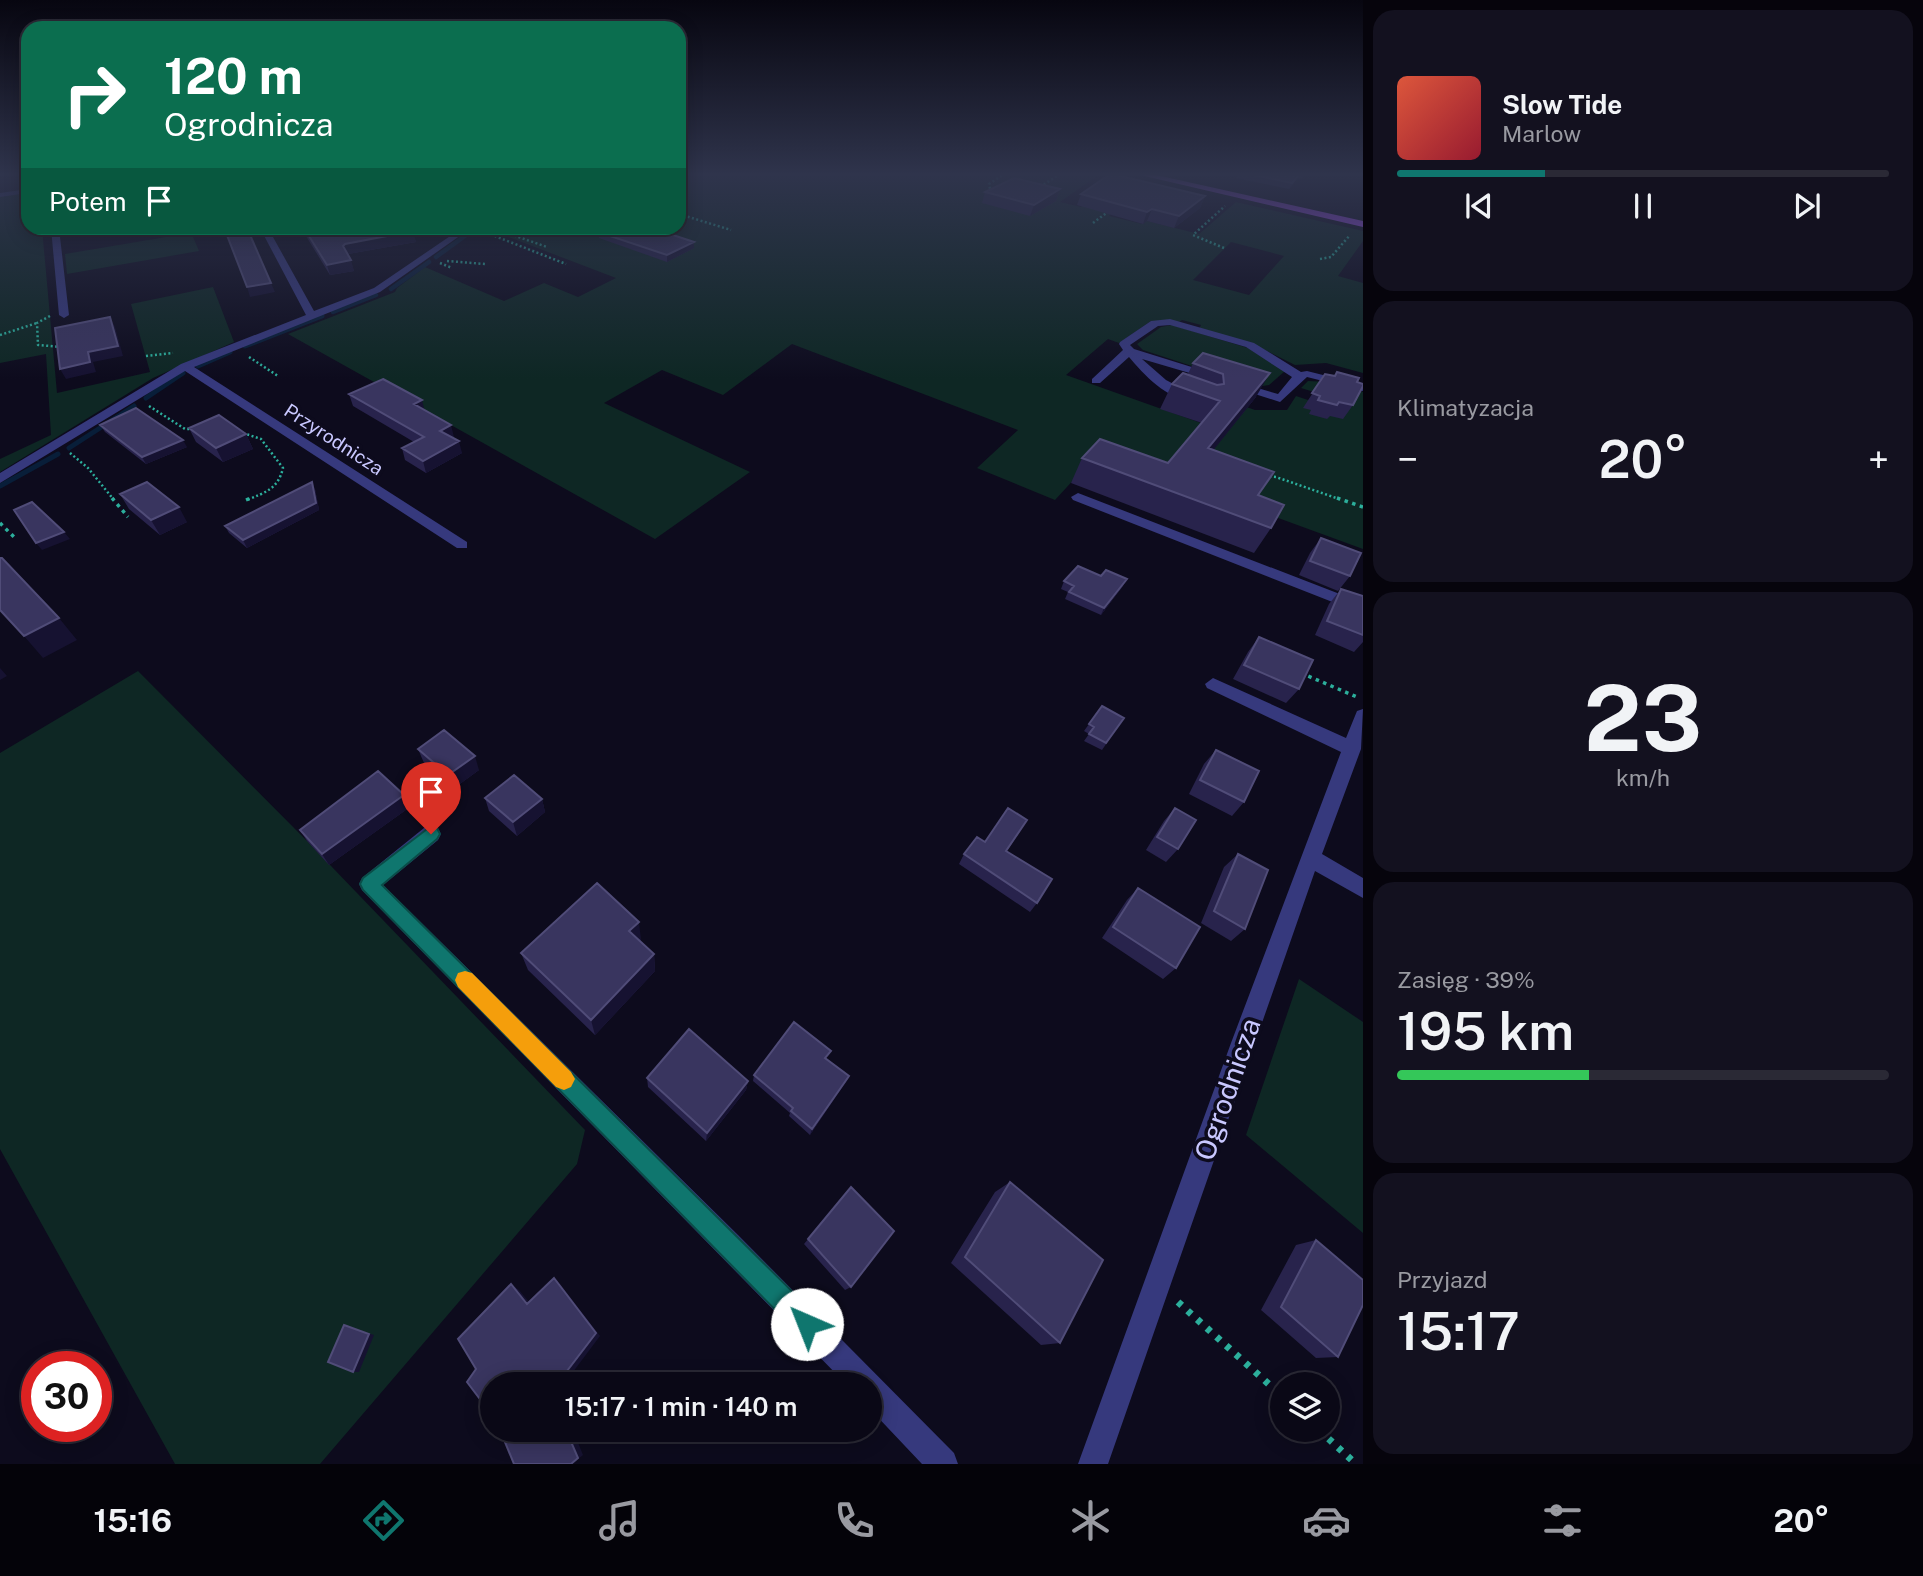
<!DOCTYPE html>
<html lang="pl">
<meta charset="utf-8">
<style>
:root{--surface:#0a0816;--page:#13111f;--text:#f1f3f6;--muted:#999aa1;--line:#2a2935;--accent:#0f766e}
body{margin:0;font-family:"Public Sans",sans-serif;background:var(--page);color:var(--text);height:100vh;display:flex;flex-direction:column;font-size:26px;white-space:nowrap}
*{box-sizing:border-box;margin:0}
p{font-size:23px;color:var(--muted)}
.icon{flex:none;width:38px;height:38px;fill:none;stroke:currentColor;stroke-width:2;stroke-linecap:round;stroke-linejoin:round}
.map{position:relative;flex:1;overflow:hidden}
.details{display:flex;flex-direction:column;gap:10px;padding:10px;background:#06040c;width:560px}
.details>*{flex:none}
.banner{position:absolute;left:21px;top:21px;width:665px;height:214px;border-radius:21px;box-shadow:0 4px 18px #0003,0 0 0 2px var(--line);background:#0b6e4f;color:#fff;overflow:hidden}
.buttons{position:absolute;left:1270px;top:1372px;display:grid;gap:14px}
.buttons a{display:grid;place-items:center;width:70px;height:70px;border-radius:50%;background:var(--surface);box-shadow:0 4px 18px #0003,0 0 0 2px var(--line);font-size:35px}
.speed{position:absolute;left:21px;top:1351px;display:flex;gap:14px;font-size:35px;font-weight:700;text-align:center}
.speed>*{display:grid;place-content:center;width:91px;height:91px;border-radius:50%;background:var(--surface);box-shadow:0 4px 18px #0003,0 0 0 2px var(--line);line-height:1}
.speed .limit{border:10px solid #d22;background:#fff;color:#111}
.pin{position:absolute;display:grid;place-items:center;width:60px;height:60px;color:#fff;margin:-72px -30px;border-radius:50% 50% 50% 0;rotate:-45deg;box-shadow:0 0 7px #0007}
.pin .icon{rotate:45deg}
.me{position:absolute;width:77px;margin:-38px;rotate:316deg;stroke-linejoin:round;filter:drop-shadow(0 0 5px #0008)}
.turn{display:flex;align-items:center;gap:24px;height:147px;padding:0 28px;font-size:32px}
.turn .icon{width:91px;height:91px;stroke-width:2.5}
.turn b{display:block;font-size:49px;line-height:60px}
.then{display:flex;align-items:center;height:66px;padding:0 28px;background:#0003;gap:14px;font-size:26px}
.big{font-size:52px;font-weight:600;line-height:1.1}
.details .card{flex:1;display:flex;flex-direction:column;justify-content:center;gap:10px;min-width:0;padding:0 24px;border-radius:21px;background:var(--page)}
.details .dial{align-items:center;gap:0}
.dial b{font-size:91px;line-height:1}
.song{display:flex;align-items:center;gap:21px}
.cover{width:84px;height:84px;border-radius:10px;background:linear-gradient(135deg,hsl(10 70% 55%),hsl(350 70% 35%))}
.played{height:7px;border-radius:4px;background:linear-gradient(90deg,var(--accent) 30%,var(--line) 30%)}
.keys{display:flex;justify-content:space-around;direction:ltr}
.heat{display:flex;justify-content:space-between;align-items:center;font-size:38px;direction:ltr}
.charge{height:10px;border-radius:5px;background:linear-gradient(90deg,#34c759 39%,var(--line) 0)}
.trip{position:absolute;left:480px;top:1372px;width:402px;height:70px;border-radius:35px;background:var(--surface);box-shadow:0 4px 18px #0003,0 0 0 2px var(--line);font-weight:600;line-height:70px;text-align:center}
.tab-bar{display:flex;height:112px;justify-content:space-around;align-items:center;background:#040309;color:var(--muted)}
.tab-bar .icon{width:49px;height:49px}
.tab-bar .active{color:var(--accent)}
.tab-bar b{font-size:32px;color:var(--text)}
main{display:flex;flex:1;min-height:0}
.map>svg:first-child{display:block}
</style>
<main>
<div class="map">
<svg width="1363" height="1464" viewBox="0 0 1363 1464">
<rect width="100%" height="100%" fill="#0d0b1d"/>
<path fill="#0e2724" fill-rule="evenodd" d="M679,174H1100L1060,202L1081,207L1085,204L1113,212L1109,216L1142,224L1147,221L1199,234L1236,202L1363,231V241L1338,276L1363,283V373L1326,363L1295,365L1253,344L1199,329L1201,325L1182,320L1179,322L1151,321L1119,343L1108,339L1066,375L1218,429L1238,404L1255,410H1287L1296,396L1308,400L1311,410L1327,419L1314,392L1301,388L1308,381L1329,382L1363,392V549L1243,505L1089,463L1055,500L977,468L1018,430L792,344L723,395L662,370L604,403L750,472L655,539L288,334L395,292L397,288L425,267L504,301L544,283L578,297L616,278L485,228H590L585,232L599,237L621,228H679ZM1231,242L1284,256L1249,295L1193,280Z
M28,193V228H42L57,393L150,372L131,304L213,287L234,342L153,378L0,472V459L51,435L46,354L0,363V197Z
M188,228H248L193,237L199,251L67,274L65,254L190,233Z
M1172,325L1248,348L1285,371L1269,385L1256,387L1143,350L1137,344L1161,327Z
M138,671L307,841L585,1130L577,1164L320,1464H175L0,1149V753Z
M1299,979L1363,1022V1233L1246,1135Z"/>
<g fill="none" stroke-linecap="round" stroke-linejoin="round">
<path stroke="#081e39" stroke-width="4.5" d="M436,257L473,230
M391,289L429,262
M333,312L376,295"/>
<path stroke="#081e39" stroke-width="5" d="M245,346L322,316
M198,366L230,352
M146,398L183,373
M69,448L134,406
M0,486L58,454"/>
<path stroke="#2caf9c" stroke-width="2.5" stroke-dasharray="2 2.5" stroke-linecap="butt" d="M1040,187L1060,174
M991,193L989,184L1004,174
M679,214L731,230
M1093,223L1109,211
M493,228L547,247
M596,228L608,231
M482,231L566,264
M1224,248L1193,235L1225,206
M1320,259L1331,257L1350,235
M447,261L485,264
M440,263L452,268
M50,316L37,323L38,345L62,347
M0,335L37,323
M146,356L173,353
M249,357L278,376
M149,406L185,429H193
M243,433L261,439L283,468C278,489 266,492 247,500
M70,453L88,468L114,500
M1265,476L1276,477L1342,500"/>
<path stroke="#2caf9c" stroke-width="3.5" stroke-dasharray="3.5 4.5" stroke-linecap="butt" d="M112,498L128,517
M1337,498L1363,507
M246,500L251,498
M0,523L14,537
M1301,673L1357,697"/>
<path stroke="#2caf9c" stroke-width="7" stroke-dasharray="5 8" stroke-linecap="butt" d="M1178,1302L1283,1397
M1319,1430L1356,1464"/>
<path fill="#36397d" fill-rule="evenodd" d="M28,189V193L0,197V193Z
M51,228H59L69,315L64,318L59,315Z
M260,228H268L314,311L374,288L462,228H471L380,292L194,367L467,542V548H457L185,371L0,483V473L181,364L306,315Z
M1170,319L1254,343L1301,372L1307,371L1363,385V391L1307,377L1280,402L1233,387L1231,385L1237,382L1278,394L1292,377L1246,347L1170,325L1158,326L1130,345L1134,349L1214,374V378L1210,379L1142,359L1166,380L1196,396V400C1170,403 1144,375 1129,357L1100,383H1092V379L1123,350L1119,344L1120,342L1151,321Z
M1078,493L1363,603V614L1073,500L1071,497Z
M1213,678L1346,738L1357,711L1363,709L1361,749L1322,854L1363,878V898L1315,871L1108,1464H1078L1231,1043L1341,752L1207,688L1205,684Z
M431,826L438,828L441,834L438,840L383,885L738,1235L954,1453L958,1464H922L870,1409V1384H846L362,890L359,884L362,878L424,828Z"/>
<path fill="#ae4fff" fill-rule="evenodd" d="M1136,174H1152L1363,221V227Z"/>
</g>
<path fill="#28234c" d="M1238,174H1306L1302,179L1298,178L1289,189L1236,178Z
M1060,189L1056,201L1030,216L982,203L985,192Z
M1081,194L1205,196L1200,208L1174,228L1147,221L1143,224L1077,205Z
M113,228H177L180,233L155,237L153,233L128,237L122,233L116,234Z
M301,228H410L416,242L348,254L354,271L330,275Z
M598,232L694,248L667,262L599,238Z
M1203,353L1256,397L1213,450L1259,496L1271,528L1254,553L1071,483L1082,458L1168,463L1202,423L1160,409L1172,384L1188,374L1193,363Z
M1337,372L1357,382L1353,405L1343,419L1330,416L1327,419L1309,414L1311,410L1303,408L1325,374L1334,376Z
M349,394L424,410L454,437H452L462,453L426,473L405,460L402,448L414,442L353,406Z
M100,425L187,447L146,464L105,432Z
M189,428L246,434L253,449L223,462L196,442Z
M315,489L319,510L247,548L229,533L225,526Z
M120,494L187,522L160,535L129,509Z
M1321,538L1350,576L1338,591L1299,575L1310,553Z
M1064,581L1123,586L1101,615L1065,599L1068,592L1061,589Z
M1341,589L1363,596V642L1354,652L1315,635L1329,604Z
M1259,637L1299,689L1286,703L1233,679L1248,652Z
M1124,718L1102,750L1084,741L1089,734L1084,731L1089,724Z
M418,749L479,770L453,789L424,763Z
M1216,750L1244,802L1232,816L1189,794L1204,764Z
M404,795L410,807L329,865L307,841L300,830Z
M485,798L542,799L545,812L517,836L489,811Z
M1175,808L1178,849L1166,862L1146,850L1164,821Z
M1021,830L1007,851L1037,903L1030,912L959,864L964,854L985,842Z
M1238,854L1245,929L1231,941L1201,923L1224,867Z
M1138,888L1176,968L1163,979L1102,938L1127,900Z
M641,940L640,941L654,954L655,971L595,1035L528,970L521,953Z
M827,1059L849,1076L810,1135L789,1116L790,1113L753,1081L754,1075Z
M647,1078L748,1081L746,1090L706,1141L648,1087Z
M1010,1182L1060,1343L1041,1345L951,1263L995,1192Z
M851,1187V1287L845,1290L804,1244Z
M1316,1240L1338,1357L1316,1358L1261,1310L1296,1245Z"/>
<path fill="#161231" d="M1060,189L1056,201L1030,216L1034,205Z
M1205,196L1200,208L1174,228L1179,216Z
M1152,209L1147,221L1143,224L1147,212Z
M113,228H119L122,233L116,234Z
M123,228H177L180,233L155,237L153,233L128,237Z
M413,231L416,242L348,254L343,246L345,244Z
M694,242V248L667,262V255Z
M351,260L354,271L330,275L327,265Z
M271,283L275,292L250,297L247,287Z
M110,317L115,327L123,356L93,362L96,372L66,379L60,369L88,352Z
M1270,373L1256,397L1195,473L1208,448Z
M422,400L425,412L414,404Z
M451,425L454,437L443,442L440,431Z
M246,434L253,449L223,462L216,448Z
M183,440L187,447L146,464L142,457Z
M459,441L462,453L426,473L423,461Z
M312,482L315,489L319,510L247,548L243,540Z
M179,507L187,522L160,535L151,520Z
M64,532L70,539L42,550L36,543Z
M1127,579L1123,586L1101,615L1104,608Z
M59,618L77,640L43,658L24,636Z
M0,668L7,676L0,680Z
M475,756L479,770L453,789L448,775Z
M404,795L410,807L329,865L322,854Z
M542,799L545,812L517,836L513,822Z
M639,922L641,940L631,949L629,931Z
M654,954L655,971L595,1035L591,1020Z
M849,1076L846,1082L810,1135L812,1129Z
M748,1081L746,1090L706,1141L707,1133Z
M554,1278L560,1284L600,1336L564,1384H557Z
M511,1284L519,1290L534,1308L527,1304Z
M344,1325L374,1335L359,1372H353Z
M566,1430H573L583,1455L572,1464H571Z"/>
<path fill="#39355f" stroke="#504c78" stroke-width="2" d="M1110,174H1112L1205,196L1179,216L1152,209L1147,212L1081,194Z
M1249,174H1300L1292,183Z
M1014,178L1060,189L1034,205L985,192Z
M239,228H247L271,283L247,287L225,230Z
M304,228H410L413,231L345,244L343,246L351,260L327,265Z
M608,228H652L694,242L667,255L598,232Z
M110,317L118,346L88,352L90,362L60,369L55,328Z
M1203,353L1270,373L1208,448L1274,472L1258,495L1284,505L1271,528L1082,458L1100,439L1168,463L1220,401L1172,384L1183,373L1217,385L1224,384L1223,374L1193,363Z
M1337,372L1359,378L1357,382L1363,384V386L1353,405L1339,402L1337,405L1318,400L1320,396L1312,393L1325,374L1335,376Z
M383,379L422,400L414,404L451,425L440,431L459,441L423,461L402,448L424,437L349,394Z
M136,408L183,440L142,457L100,425Z
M219,415L246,434L216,448L189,428Z
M147,482L179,507L151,520L120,494Z
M312,482L316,503L243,540L225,526Z
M32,502L64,532L36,543L14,510Z
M1321,538L1361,553L1350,576L1310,561Z
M0,558H2L59,618L24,636L0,610Z
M1078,566L1101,576L1106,570L1127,579L1104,608L1069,592L1074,586L1064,581Z
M1341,589L1363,596V635L1327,621Z
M1259,637L1313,660L1299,689L1244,665Z
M1102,706L1124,718L1106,743L1089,734L1094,727L1089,724Z
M444,730L475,756L448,775L418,749Z
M1216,750L1259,771L1244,802L1200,780Z
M378,771L404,795L322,854L300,830Z
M514,775L542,799L513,822L485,798Z
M1008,808L1027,820L1006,851L1052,879L1037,903L964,854L977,837L985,842Z
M1175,808L1196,820L1178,849L1157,837Z
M1238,854L1268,870L1245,929L1214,911Z
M597,883L639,922L629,931L654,954L591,1020L521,953Z
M1138,888L1200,927L1176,968L1113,927Z
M794,1022L831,1051L825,1058L849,1076L812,1129L791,1111L793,1108L754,1075Z
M689,1029L748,1081L707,1133L647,1078Z
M1010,1182L1103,1260L1060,1343L965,1257Z
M851,1187L894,1231L851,1287L808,1239Z
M1316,1240L1363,1280V1305L1338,1357L1281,1307Z
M554,1278L596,1333L557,1384H492V1415L467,1382L476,1369L458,1339L511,1284L527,1304Z
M344,1325L369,1334L353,1372L328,1362Z
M500,1430H566L578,1458L571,1464H514Z"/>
<linearGradient id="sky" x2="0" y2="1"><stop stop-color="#070610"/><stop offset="0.46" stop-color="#2f344c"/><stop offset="1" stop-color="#2f344c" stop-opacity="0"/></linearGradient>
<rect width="1363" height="379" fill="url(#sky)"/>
<path fill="#0f766e" stroke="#0a4d48" stroke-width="2" d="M431,826L437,828L440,834L437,839L382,885L816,1315L820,1324L816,1333L807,1337L798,1333L363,890L360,884L363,878Z"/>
<path fill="#f59e0b" d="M465,971L472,973L571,1072L575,1079L571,1087L564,1090L556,1087L458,987L455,980L458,973Z"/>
<g text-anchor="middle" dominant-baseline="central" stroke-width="7" stroke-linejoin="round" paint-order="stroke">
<g font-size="19" fill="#c9c8ff" stroke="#0d0b1d">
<text transform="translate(334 439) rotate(33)">Przyrodnicza</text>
</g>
<g font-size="28" fill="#c9c8ff" stroke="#0d0b1d">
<text transform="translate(1227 1089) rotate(-71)">Ogrodnicza</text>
</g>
</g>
</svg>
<div class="buttons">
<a><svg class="icon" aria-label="layers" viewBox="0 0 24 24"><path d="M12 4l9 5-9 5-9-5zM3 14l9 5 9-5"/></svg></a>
</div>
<div class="speed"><div class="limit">30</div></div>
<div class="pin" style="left:431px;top:834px;background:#d93025"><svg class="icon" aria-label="arrive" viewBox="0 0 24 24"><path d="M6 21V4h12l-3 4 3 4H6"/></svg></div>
<svg class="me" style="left:807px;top:1324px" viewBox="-20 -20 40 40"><circle r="19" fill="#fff"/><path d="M0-13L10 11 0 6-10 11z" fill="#0f766e"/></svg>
<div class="trip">15:17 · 1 min · 140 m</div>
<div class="banner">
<div class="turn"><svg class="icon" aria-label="right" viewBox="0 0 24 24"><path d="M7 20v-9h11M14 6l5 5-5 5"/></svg><div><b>120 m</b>Ogrodnicza</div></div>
<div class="then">Potem<svg class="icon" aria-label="arrive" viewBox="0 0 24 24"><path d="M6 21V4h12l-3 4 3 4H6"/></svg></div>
</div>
</div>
<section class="details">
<div class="card">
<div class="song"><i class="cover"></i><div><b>Slow Tide</b><p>Marlow</p></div></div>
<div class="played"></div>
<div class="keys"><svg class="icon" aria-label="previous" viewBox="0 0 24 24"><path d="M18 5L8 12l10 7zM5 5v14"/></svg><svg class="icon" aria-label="pause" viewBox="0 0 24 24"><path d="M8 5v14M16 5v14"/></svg><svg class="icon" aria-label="next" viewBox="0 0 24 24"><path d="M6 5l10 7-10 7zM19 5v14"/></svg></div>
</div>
<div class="card"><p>Klimatyzacja</p>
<div class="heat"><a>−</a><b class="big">20°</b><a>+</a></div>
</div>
<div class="card dial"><b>23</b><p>km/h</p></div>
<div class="card"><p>Zasięg · 39%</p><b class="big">195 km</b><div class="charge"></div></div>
<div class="card"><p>Przyjazd</p><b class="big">15:17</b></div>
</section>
</main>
<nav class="tab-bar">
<b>15:16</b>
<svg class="icon active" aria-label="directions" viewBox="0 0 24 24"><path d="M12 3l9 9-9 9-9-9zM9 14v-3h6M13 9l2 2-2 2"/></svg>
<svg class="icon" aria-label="music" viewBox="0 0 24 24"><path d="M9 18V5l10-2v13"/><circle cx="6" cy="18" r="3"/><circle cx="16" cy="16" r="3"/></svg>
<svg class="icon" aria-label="phone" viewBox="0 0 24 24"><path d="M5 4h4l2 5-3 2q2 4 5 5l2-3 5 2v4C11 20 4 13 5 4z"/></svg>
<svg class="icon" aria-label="climate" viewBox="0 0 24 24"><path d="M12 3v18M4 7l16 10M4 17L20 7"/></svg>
<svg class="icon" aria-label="car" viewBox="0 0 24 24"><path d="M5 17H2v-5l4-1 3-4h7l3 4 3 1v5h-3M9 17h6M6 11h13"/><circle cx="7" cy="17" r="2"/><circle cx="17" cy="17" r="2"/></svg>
<svg class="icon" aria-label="filters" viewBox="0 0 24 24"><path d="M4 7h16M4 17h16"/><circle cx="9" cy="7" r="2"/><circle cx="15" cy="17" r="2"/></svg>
<b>20°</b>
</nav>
